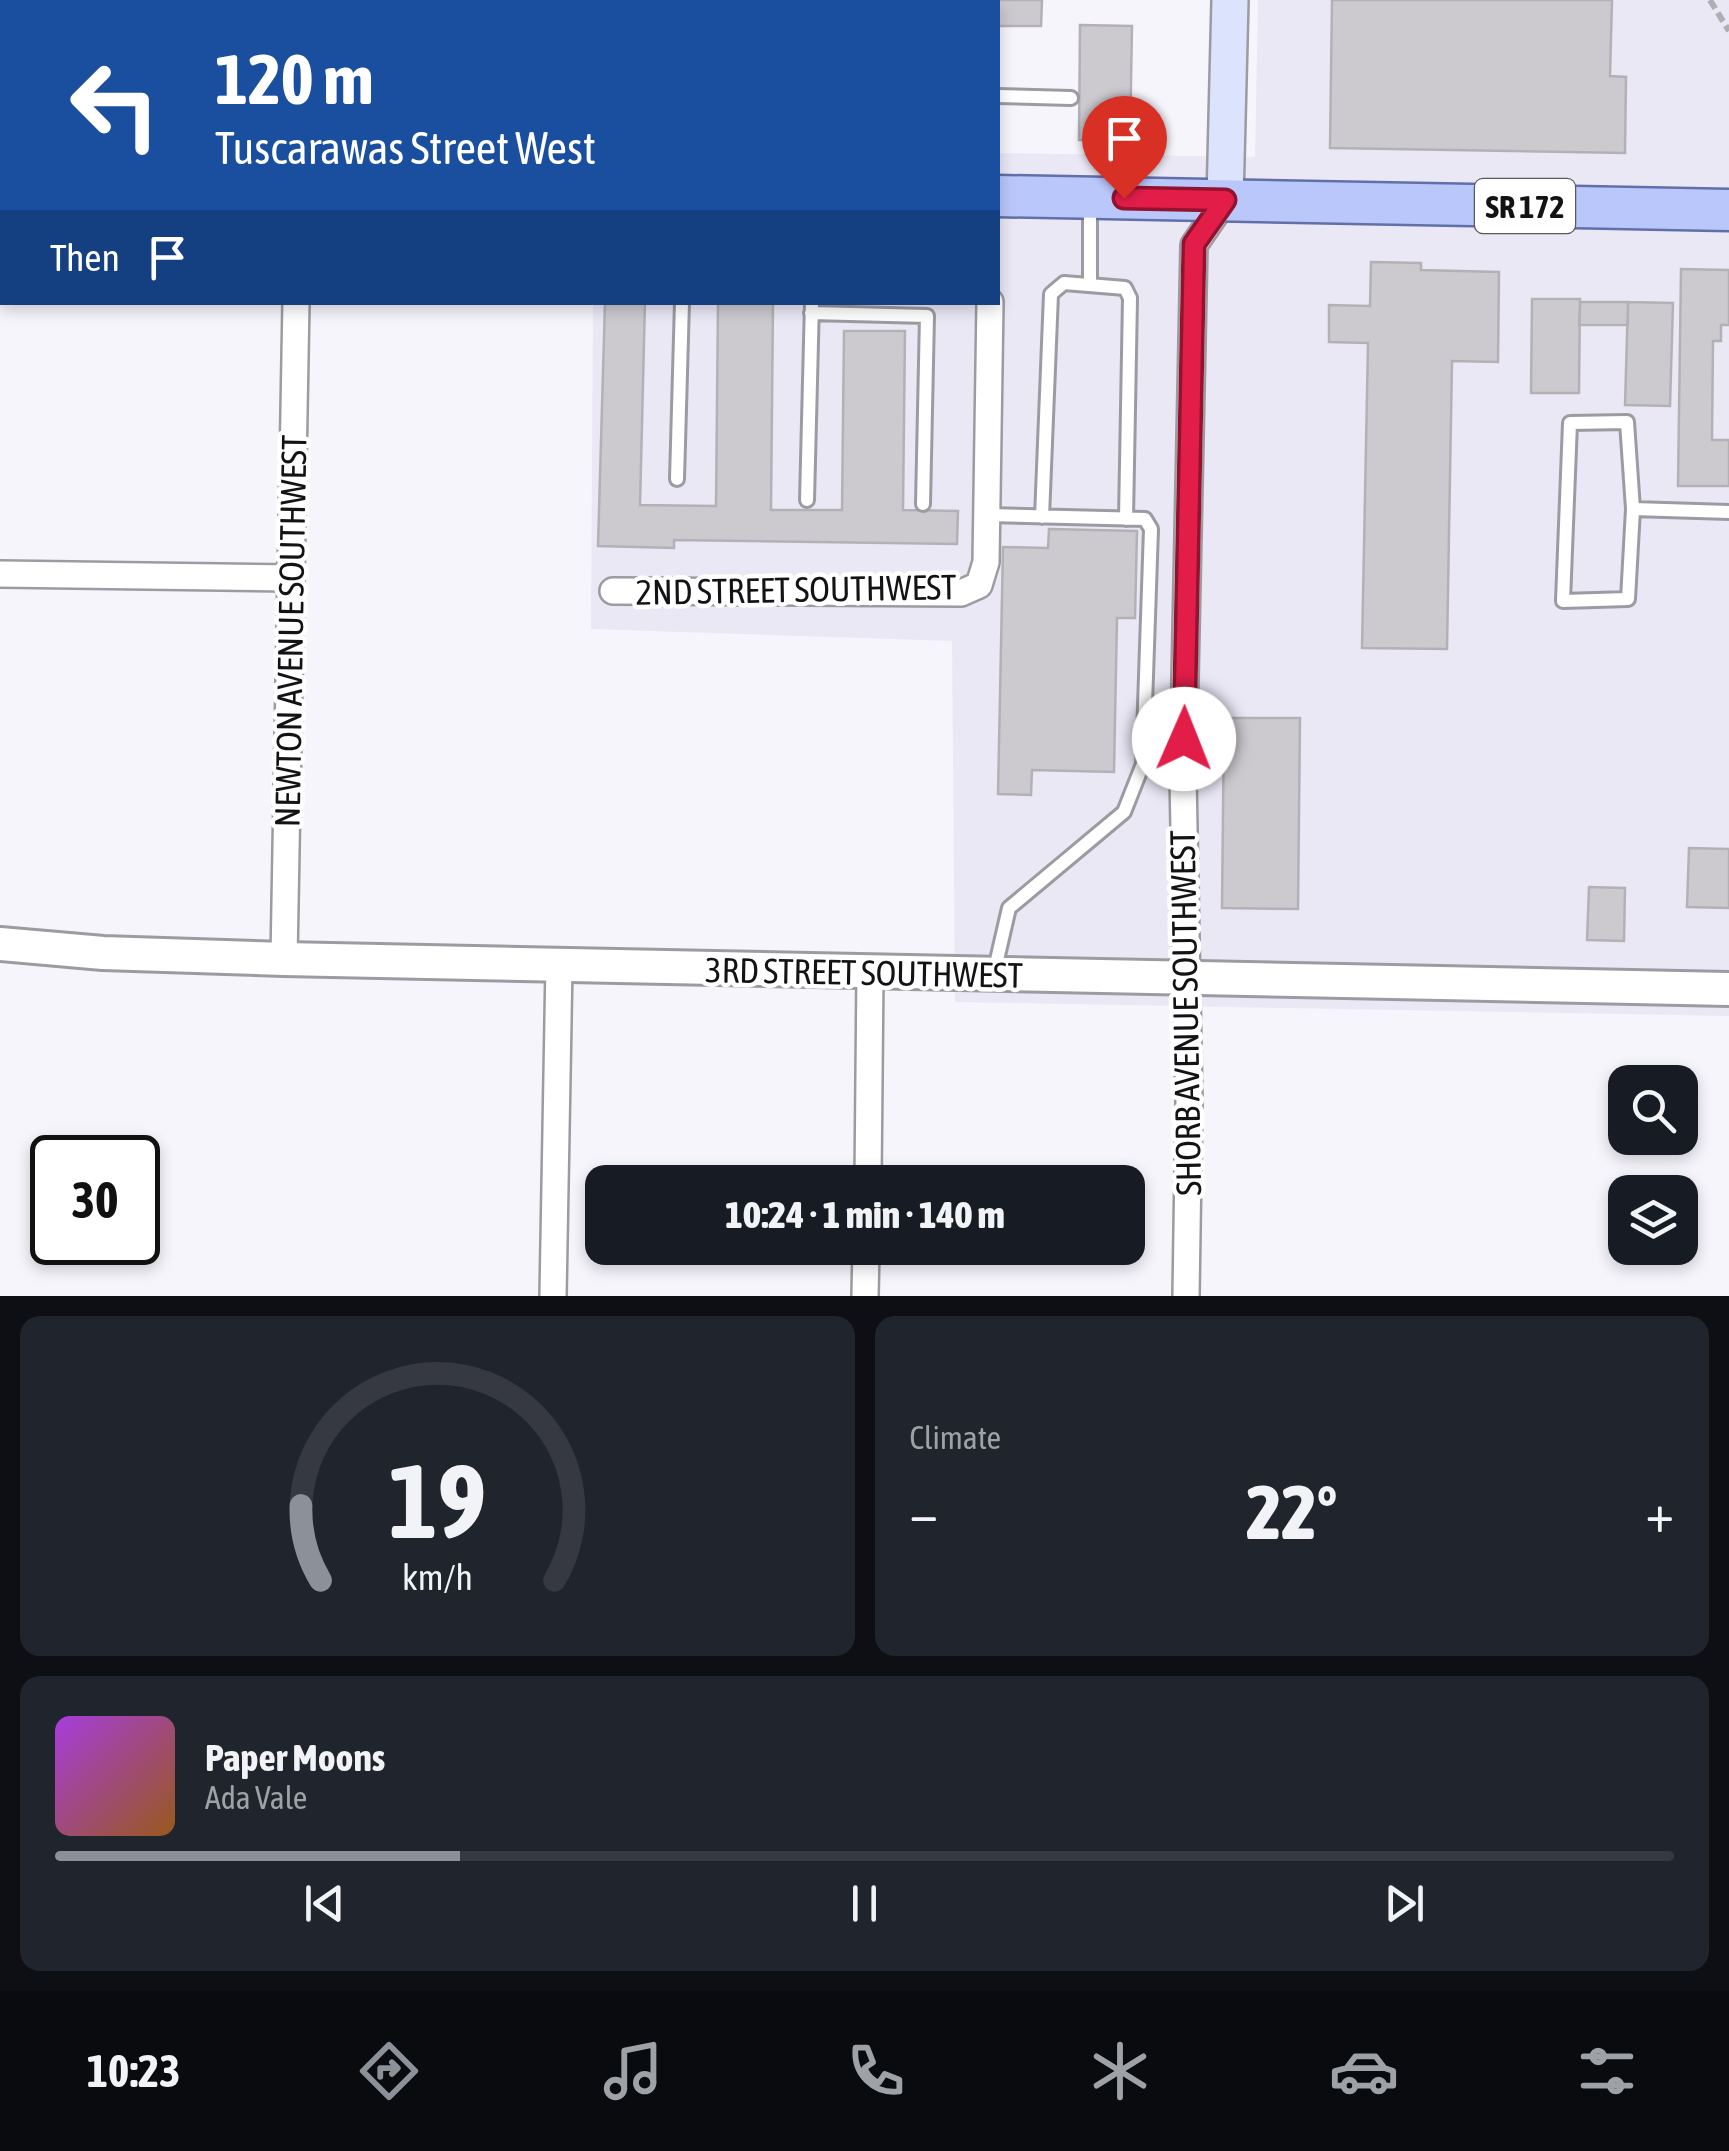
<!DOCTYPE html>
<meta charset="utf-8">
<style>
:root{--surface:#171b24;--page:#20242c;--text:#f1f3f6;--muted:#9ea1a6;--line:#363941;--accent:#8c9099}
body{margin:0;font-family:"Asap Condensed",sans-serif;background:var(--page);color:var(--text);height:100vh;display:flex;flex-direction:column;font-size:38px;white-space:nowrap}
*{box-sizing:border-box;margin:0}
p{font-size:32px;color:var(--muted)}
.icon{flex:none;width:55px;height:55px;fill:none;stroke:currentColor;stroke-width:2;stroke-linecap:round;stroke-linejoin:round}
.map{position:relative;height:1296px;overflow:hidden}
.details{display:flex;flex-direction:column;gap:20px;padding:20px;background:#0d0f14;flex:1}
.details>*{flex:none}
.guide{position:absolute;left:0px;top:0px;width:1000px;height:305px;box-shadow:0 5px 15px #0003;background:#1a4fa0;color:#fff;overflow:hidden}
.fabs{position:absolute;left:1608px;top:1065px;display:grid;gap:20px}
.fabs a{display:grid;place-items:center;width:90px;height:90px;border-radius:20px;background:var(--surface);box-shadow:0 5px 15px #0003;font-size:50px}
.speed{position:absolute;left:30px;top:1135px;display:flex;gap:20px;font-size:50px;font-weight:700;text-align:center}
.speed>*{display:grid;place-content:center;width:130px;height:130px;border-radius:50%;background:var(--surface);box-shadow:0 5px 15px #0003;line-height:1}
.speed .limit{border:5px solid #111;border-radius:15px;background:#fff;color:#111}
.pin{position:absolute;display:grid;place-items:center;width:85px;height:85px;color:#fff;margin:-102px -42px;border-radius:50% 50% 50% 0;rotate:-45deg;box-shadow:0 0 10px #0007}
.pin .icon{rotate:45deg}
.me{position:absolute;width:110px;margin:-55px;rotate:1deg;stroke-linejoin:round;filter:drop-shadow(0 0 8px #0008)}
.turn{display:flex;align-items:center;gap:35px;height:210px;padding:0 50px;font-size:45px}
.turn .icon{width:130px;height:130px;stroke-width:2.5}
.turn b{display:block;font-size:70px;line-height:85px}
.then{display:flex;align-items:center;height:95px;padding:0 50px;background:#0003;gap:20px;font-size:38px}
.big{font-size:75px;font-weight:800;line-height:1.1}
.details .tile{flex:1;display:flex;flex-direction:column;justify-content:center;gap:15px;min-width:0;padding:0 35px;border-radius:20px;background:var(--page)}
.details .dial{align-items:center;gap:0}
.dial svg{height:260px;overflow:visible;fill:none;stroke:var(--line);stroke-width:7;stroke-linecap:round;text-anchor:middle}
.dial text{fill:var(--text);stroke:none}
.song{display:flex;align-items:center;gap:30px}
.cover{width:120px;height:120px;border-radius:15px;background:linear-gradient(135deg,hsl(280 70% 55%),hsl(30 70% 35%))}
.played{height:10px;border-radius:5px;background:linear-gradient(90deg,var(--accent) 25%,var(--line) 25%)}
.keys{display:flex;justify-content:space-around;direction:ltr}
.heat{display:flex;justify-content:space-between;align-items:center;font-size:55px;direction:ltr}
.details .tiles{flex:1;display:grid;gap:20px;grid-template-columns:1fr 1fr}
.tile:last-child{grid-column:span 2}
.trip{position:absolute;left:585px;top:1165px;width:560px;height:100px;border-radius:20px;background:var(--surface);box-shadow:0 5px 15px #0003;font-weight:800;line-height:100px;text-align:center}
.tabs{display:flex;height:160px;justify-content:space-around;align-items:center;background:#090b0e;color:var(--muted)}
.tabs .icon{width:70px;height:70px}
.tabs .selected{color:var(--accent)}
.tabs b{font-size:45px;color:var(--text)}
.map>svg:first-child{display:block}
</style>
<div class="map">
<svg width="1729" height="1296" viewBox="0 0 1729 1296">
<rect width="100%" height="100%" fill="#f6f5fc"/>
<path fill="#eae8f5" d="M1258,0H1729V1016L955,1002L952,641L591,629L593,303L998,302V153L1255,157Z"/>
<path fill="#cdcacf" stroke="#b4b1b6" stroke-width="2.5" d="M917,0H1042L1041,26H998V2Z
M1332,0H1612L1610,76L1626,77L1625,153L1330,148Z
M1080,25L1132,26L1130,140H1079Z
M1371,262L1421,263V270L1499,272L1498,362L1452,361L1447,649L1362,648L1368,343L1329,342V305L1370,306Z
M1681,269L1729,270V325H1721V341H1713L1712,440H1729V486H1678Z
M1532,299H1580L1579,393H1531Z
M605,302H645L640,505L716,506L718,302H773L771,510H842L844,331H905L903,510L958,511L957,544L674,540V548L598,546Z
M1580,302H1628V325H1579Z
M1628,302L1673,303L1670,406L1625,405Z
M1049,529L1137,531L1135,618H1117L1114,772L1032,770L1031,795L998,794L1003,547L1048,548Z
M1224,718H1300L1298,909L1222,908Z
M1689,848L1729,849V908L1687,907Z
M1589,887L1625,888L1624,941L1587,940Z"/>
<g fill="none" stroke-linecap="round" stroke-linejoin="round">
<defs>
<path id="service" d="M849,2V0
M998,96L1071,98
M1090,285V203
M811,313L927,316L923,504
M1627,422L1633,509L1628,599L1563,601L1570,423Z
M677,479L682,302
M807,500L812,302
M1633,509L1729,512
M987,515L1145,519L1151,529L1143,764L1124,812L1009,908L994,973
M1042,517L1051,294L1064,283L1125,288L1130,298L1126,519"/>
<path id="minor" d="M108,2V0
M0,574L290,578
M613,591L961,593L979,585L986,562L990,302
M284,959L296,302
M868,1182L870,972
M553,1296L559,965
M865,1296L866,1248
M1186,1296L1189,1101L1183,775L1194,245L1225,200"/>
<path id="tertiary" d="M0,944L103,953L284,959L1729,989"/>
<path id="secondary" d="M1225,200L1230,0"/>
<path id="primary" d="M0,188H2
M998,196L1729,210"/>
</defs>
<use href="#service" stroke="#9c9ba1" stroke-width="18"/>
<use href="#minor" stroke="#9c9ba1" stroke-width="30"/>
<use href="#tertiary" stroke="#9c9ba1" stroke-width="38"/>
<use href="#secondary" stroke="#9c9ba1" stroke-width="40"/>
<use href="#primary" stroke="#626fa8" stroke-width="45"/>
<path stroke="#afaeb4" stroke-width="6" stroke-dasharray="10 5" stroke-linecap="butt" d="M1710,0L1729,31"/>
<use href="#service" stroke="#fff" stroke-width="12"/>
<use href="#minor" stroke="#fff" stroke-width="25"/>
<use href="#tertiary" stroke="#fff" stroke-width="32"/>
<use href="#secondary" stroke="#dce3fd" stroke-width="35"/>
<use href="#primary" stroke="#bac7fa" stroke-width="40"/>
</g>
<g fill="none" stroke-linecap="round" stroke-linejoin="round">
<defs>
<path id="route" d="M1124,198L1225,200L1194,244L1184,739"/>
</defs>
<use href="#route" stroke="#92132f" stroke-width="25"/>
<use href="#route" stroke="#e11d48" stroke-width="18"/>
</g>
<g text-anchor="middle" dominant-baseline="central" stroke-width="9" stroke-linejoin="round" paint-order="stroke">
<rect fill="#fff" stroke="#5a5a5b" stroke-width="2.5" x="1475" y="179" width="100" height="54" rx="8"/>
<g font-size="32" font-weight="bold" fill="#131315">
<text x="1525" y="206">SR 172</text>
</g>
<g font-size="35" fill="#131315" stroke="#fff">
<text transform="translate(796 589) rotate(-1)">2ND STREET SOUTHWEST</text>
<text transform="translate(290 631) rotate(-89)">NEWTON AVENUE SOUTHWEST</text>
<text transform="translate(864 972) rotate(1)">3RD STREET SOUTHWEST</text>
<text transform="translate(1185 1013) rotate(-91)">SHORB AVENUE SOUTHWEST</text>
</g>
</g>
</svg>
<div class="fabs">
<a><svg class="icon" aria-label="search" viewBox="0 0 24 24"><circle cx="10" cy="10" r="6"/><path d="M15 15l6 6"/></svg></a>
<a><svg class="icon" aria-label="layers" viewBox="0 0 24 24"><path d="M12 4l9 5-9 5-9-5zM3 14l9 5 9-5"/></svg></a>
</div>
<div class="speed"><div class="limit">30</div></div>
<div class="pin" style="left:1124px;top:198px;background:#d93025"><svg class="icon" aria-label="arrive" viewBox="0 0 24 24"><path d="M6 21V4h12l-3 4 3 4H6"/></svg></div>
<svg class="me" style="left:1184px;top:739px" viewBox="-20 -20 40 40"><circle r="19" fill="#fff"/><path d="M0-13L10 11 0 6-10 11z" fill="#e11d48"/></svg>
<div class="trip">10:24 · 1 min · 140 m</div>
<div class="guide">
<div class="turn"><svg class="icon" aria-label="left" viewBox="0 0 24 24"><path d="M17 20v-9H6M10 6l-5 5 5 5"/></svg><div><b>120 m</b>Tuscarawas Street West</div></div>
<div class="then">Then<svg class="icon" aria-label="arrive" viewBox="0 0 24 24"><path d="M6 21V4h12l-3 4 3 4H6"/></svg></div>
</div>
</div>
<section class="details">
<div class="tiles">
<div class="tile dial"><svg viewBox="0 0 100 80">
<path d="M14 69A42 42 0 1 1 86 69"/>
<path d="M14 69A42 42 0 0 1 8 46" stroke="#8c9099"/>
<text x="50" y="56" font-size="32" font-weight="700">19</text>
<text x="50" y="72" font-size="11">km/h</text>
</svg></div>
<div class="tile"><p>Climate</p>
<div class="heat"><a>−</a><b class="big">22°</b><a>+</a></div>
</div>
<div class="tile">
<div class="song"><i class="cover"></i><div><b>Paper Moons</b><p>Ada Vale</p></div></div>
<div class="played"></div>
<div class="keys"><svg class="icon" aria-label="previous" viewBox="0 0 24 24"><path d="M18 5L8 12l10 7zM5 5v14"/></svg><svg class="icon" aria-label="pause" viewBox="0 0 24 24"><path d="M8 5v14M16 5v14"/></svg><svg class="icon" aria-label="next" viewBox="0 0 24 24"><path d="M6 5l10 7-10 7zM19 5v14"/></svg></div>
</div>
</div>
</section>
<nav class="tabs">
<b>10:23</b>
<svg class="icon selected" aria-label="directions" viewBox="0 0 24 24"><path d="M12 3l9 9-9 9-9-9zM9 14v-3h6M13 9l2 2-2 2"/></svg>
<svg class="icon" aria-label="music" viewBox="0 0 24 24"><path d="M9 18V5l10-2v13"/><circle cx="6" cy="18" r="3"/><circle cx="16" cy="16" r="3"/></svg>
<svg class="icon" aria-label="phone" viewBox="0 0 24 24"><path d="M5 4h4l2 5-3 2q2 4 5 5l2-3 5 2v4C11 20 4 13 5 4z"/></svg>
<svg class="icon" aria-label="climate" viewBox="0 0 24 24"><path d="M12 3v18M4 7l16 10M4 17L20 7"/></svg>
<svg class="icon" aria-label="car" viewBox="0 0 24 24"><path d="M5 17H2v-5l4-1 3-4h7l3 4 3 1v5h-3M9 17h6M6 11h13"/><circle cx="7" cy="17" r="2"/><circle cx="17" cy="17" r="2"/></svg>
<svg class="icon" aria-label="filters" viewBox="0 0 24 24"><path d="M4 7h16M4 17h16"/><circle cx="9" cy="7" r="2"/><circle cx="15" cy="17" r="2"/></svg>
</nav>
